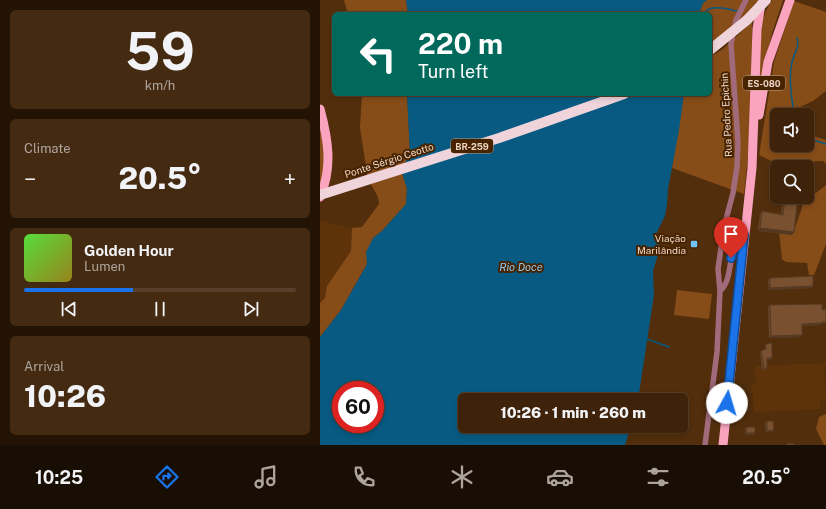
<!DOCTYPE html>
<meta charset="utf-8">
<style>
:root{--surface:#3e2209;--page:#452a12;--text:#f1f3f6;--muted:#ada49c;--line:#573f2a;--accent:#1a73e8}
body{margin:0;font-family:"Public Sans",sans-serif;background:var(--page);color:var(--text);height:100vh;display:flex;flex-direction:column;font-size:15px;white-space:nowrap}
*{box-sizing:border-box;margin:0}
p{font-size:13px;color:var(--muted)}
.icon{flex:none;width:22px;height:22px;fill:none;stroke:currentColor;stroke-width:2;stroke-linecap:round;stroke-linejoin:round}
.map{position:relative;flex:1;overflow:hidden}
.details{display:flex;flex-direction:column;gap:10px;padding:10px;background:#221305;width:320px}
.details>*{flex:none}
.guide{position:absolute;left:12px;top:12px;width:380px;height:84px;border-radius:6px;box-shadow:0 2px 6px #0003,0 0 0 1px var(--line);background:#00695c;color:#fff;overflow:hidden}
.buttons{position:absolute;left:450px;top:108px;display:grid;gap:8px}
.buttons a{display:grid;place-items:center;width:44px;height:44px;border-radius:6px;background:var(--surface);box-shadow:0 2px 6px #0003,0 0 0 1px var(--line);font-size:20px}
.speed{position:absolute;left:12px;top:381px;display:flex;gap:8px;font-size:20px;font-weight:700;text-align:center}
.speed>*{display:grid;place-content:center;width:52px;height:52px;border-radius:50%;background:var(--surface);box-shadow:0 2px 6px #0003,0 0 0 1px var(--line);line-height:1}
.speed .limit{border:6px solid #d22;background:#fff;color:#111}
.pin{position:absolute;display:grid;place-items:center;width:34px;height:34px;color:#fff;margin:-41px -17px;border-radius:50% 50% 50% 0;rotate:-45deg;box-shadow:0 0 4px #0007}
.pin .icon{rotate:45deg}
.me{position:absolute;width:44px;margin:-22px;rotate:6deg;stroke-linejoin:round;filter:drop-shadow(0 0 3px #0008)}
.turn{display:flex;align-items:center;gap:14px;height:84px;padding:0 20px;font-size:18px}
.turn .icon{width:52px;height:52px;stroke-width:2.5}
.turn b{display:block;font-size:28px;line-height:34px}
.big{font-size:30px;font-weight:800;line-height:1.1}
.details .card{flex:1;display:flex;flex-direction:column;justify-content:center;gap:6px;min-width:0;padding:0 14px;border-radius:6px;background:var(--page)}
.details .dial{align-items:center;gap:0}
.dial b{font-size:52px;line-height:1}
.song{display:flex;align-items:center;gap:12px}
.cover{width:48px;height:48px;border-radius:6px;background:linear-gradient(135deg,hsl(110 70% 55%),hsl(50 70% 35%))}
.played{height:4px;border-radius:2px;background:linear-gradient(90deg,var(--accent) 40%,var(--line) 40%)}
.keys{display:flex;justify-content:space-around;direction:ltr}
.heat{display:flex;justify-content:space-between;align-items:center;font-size:22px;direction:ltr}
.trip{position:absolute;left:138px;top:393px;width:230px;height:40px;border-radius:6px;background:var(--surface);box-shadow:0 2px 6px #0003,0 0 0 1px var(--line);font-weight:800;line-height:40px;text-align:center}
.tabs{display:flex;height:64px;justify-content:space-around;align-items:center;background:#190e04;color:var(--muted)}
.tabs .icon{width:28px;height:28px}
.tabs .current{color:var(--accent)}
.tabs b{font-size:18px;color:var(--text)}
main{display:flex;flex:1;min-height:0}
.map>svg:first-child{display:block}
</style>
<main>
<section class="details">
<div class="card dial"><b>59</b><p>km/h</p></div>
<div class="card"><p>Climate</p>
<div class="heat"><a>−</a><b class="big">20.5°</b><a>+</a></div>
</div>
<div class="card">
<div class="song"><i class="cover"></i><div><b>Golden Hour</b><p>Lumen</p></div></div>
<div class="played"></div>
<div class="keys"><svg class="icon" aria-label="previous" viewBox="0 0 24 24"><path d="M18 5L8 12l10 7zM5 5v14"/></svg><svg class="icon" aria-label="pause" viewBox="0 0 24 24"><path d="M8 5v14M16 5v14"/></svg><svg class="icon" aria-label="next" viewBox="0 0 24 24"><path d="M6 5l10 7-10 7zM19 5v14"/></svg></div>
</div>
<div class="card"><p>Arrival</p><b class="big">10:26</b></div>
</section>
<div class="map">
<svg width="506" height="445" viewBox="0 0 506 445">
<rect width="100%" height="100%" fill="#532e0c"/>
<path fill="#5e3309" d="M0,221L32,228L31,251L7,286L5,298L0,303Z
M506,363V367H504L506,400H500V409L434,412L432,384H436L434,371L436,366Z"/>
<path fill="#874d18" d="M24,0H86L88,14H28Z
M387,0H441L419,23L390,45V14H381L380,11L383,3Z
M452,0H463L452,33L438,95C439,64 434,26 452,0Z
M474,1L506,12V91L493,101L480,107L474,115H457V145H487V134L506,140V164L503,161L456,163L439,155L454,62Z
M432,22C432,80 431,137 424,194L352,168L364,94H390V57L403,49Z
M42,94H87L90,155L81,169L87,189L86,204L62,231L53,238L47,264L21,310L0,337V303L5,298L7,286L31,251L32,228L42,227L59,204L58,197L48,179L40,128Z
M0,127C6,152 8,165 0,189Z
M506,185V244L494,275H489L487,263L466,262L462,259L459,231L474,233C476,221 481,214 483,203Z
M357,290L392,294L389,319L354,315Z
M506,414V445H504L496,429L499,417Z"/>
<path fill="#085a82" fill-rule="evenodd" d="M86,0H387L383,3L380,11L381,14H88Z
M87,94H364L359,130L348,189L347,204L345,216L335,236L340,248L333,271L334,295L318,400H145V426H311L305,445H0V337L21,310L47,264L46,252L53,238L62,231L86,204L87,189L81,169L90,155ZM21,390H55V424H21Z"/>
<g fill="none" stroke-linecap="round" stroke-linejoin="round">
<path stroke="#085a82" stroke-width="1.5" d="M380,13H384C391,4 407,9 417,11
M474,115C472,98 468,78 472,62C474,53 480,47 477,38
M487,138L506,144
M327,339L349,347"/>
<path stroke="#a16b7c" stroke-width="5.5" d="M400,291C415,278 405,249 424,235
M385,445L397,352L400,291L398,269L404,227L413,193L417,167L418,142L411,44L416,20L426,0"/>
<path stroke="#fba4c0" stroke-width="9" d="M0,109C8,139 13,167 0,197
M439,115L448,62L470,0
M403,445L432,168L437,29L441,4"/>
<path stroke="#efd4dc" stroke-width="10" d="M390,50L427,20L446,0
M0,195L179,138L304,94"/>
</g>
<path fill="#68462a" d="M461,197H483L482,200L478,199L472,235L438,231L440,214L442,211L461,215L463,197Z
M450,278L493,286L492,288L449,290L448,280Z
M450,305L506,309V323H502L501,325L482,326L481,337L449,338L448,307Z
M446,344L451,360H447L446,369L442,370L440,352L441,351L445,349V345Z
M447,421L453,432H446L445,423Z
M427,427L435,433L433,435H425V429Z"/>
<path fill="#553922" d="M478,197H483L482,200L476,199Z
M440,228L474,232L472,235L438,231Z
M493,286L492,288L449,290L450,288Z
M502,323L501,325L480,326L482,324Z
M482,335L481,337L449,338L451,336Z
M447,358H452L451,360H446Z
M444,368H447L446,369L442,370Z
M454,430L453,432H446L447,431Z
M426,433H435L433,435H425Z"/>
<path fill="#795131" stroke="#553922" d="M465,197H478L474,232L440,228L442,211L463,215Z
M493,276V286L450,288V278Z
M502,304V310L506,309V321L502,322V323L482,324V335L451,336L450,305Z
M452,343V358H447V368H444L441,351L446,349V344Z
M447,421H453L454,430L447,431Z
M427,427H435V433H426Z
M468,443L475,444V445H467Z"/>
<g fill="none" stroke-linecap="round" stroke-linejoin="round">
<defs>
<path id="route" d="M407,403L424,235L416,242L411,258"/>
</defs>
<use href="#route" stroke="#114b97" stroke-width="10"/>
<use href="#route" stroke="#1a73e8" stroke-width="7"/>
</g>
<rect fill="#71c1f5" stroke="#472300" stroke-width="1.5" x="370" y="240" width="8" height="8" rx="2"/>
<g text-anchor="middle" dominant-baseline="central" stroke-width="4" stroke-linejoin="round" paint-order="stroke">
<g fill="#472300" stroke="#bba089" stroke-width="1">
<rect x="423" y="76" width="42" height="14" rx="3"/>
<rect x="131" y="139" width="42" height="14" rx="3"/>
</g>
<g font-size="9" font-weight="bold" fill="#edd5c4">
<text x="444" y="83">ES-080</text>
<text x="152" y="146">BR-259</text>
</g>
<g font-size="10" fill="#edd5c4" stroke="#472300">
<text transform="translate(406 115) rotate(-93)">Rua Pedro Epichin</text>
<text transform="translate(69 160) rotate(-18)">Ponte Sérgio Ceotto</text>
</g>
<g font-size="10" fill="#edd5c4" stroke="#472300" text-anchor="end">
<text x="366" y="238">Viação<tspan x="366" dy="12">Marilândia</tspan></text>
</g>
<g font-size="11" font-style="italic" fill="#93c9ed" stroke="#472300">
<text x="201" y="267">Rio Doce</text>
</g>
</g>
</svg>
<div class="buttons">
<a><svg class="icon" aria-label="sound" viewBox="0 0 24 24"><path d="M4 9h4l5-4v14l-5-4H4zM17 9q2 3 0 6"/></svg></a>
<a><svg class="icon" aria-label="search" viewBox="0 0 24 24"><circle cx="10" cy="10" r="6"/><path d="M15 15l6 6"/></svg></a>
</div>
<div class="speed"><div class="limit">60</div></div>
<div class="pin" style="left:411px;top:258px;background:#d93025"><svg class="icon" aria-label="arrive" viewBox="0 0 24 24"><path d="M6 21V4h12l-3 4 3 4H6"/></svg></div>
<svg class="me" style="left:407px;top:403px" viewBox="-20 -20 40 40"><circle r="19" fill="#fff"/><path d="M0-13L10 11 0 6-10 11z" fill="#1a73e8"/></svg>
<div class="trip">10:26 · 1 min · 260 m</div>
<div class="guide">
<div class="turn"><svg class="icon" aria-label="left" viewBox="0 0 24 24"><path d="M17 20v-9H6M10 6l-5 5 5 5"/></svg><div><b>220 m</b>Turn left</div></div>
</div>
</div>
</main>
<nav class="tabs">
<b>10:25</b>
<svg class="icon current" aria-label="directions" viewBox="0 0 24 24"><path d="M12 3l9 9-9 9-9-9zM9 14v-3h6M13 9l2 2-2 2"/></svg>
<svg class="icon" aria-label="music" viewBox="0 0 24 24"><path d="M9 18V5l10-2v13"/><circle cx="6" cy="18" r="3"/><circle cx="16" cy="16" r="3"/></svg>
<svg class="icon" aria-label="phone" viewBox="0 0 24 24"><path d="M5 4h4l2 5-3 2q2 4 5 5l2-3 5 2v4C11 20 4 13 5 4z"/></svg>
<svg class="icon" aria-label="climate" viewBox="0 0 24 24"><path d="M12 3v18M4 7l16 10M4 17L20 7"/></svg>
<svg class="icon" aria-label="car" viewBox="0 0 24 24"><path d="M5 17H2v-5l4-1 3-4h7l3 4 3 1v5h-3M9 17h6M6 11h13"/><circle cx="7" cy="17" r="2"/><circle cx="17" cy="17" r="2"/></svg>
<svg class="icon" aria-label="filters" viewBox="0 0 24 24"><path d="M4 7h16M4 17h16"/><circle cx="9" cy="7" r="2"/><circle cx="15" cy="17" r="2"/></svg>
<b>20.5°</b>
</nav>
